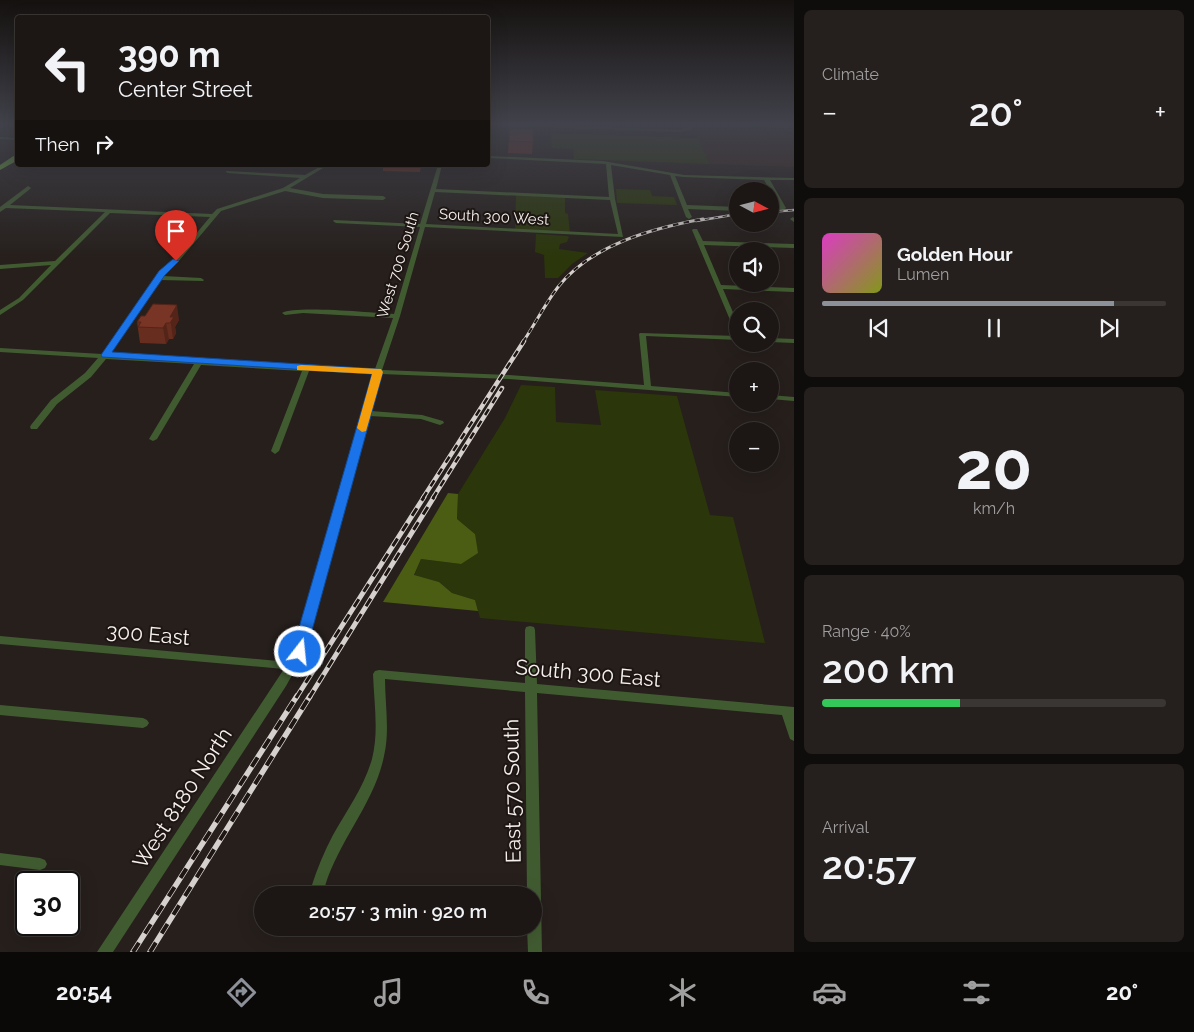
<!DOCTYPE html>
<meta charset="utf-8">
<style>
:root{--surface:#1c1715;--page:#25201e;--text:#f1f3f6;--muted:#a09fa0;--line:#3a3634;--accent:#8c9099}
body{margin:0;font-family:Raleway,sans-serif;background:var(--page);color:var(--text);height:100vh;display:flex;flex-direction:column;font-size:19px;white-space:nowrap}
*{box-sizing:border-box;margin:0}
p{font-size:16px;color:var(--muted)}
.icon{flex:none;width:28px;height:28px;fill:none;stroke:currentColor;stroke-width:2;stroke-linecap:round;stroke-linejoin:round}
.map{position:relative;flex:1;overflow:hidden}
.sheet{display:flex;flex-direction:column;gap:10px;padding:10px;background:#0f0d0c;width:400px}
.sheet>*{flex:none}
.hud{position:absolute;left:15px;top:15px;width:475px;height:152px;border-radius:5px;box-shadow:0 5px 20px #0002,0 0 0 1px var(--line);background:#1c1715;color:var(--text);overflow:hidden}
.needle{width:32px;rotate:97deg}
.tools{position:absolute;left:729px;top:182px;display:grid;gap:10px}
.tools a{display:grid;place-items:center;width:50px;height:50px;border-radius:50%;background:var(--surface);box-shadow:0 5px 20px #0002,0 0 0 1px var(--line);font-size:25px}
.speed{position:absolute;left:15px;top:871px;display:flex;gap:10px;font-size:25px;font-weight:700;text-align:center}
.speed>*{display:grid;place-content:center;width:65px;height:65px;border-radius:50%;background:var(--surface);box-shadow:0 5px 20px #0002,0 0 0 1px var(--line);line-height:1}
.speed .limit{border:2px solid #111;border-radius:8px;background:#fff;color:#111}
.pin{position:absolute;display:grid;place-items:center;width:42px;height:42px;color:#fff;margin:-51px -21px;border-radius:50% 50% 50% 0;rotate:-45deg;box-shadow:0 0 5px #0007}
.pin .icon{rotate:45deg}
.me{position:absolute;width:55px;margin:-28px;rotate:16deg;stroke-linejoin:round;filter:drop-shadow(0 0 4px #0008)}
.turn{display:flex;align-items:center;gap:18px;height:105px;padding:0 20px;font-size:22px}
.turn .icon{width:65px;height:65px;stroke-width:2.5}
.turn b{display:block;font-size:35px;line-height:42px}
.then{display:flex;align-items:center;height:48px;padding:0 20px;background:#0003;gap:10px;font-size:19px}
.big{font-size:38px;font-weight:600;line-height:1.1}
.sheet .card{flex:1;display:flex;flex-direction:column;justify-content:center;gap:8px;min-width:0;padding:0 18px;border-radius:8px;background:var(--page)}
.sheet .dial{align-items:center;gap:0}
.dial b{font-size:65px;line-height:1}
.song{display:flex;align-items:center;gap:15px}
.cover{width:60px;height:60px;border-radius:8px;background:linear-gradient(135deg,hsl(310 70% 55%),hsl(70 70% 35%))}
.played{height:5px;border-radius:2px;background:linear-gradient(90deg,var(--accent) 85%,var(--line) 85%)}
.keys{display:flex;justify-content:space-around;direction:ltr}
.heat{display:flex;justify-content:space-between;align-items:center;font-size:28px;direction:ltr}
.charge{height:8px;border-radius:4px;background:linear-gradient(90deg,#34c759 40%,var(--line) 0)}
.trip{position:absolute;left:254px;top:886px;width:288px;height:50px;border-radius:25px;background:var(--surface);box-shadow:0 5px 20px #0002,0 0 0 1px var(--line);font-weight:600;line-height:50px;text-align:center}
.menu{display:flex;height:80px;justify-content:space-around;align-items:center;background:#0b0908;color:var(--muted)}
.menu .icon{width:35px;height:35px}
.menu .selected{color:var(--accent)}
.menu b{font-size:22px;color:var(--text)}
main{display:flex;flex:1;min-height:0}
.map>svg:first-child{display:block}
</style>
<main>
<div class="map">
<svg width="794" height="952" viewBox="0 0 794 952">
<rect width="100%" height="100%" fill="#261f1c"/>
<path fill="#35241c" d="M694,131L794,134V167L710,164Z"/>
<path fill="#2b360b" d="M551,133L698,138L710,164L574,159L573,149L552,148Z
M616,189L650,190L652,196L674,197L677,205L617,203Z
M516,195L565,197V213L568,214L570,233L515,230Z
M536,234L567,236L569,237L567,242L560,244L559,249L588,253L572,264L558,278H545L544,255L535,252Z
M521,385L555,387L556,422L601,425L595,390L677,396L710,515L733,517L765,643L480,618L475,600L452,593L439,582L414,576L421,559L461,564L475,534L457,519L458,494L505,418Z"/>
<path fill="#4b5d13" d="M448,493L458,494L457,519L475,534L478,553L461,564L421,559L414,575L439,582L452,593L475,600L478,611L383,602Z"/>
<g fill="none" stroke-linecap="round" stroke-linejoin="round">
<path fill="#415b31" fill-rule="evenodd" d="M2,125H7L0,129V126Z
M513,125H543L679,130L687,128L690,125H694L690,130L679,132L515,126Z
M736,125L788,126L790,127L788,128L738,126Z
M0,137L18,138V140L0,139Z
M488,156L603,161L684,175L794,178V180H770L786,208L783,210H770V206H779L764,180L684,177L675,176L687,205L738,207V211L688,209L692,217L689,219L686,217L670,175L611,165L615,199L623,237L425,227L400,316L382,370L509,375L644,385L639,334L640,333L738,336V340L646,336L651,386L738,393V397L509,379L381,374L371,411L422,415L443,421L444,423L440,425L421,419L370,416L305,652L286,686L113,952H97L284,669L0,644V636L289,662L295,652L374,374L309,371L279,451L275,454L271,451L302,371L201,365L157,439L153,441L149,439L194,364L106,359L91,377L57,404L37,429H31L30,427L31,425L51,400L85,373L98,358L0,352V348L102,354L160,272L174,260L210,217L110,213L23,300L0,315V310L19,298L51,265L0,269V265L55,261L105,212L6,208L0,212V207L28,186L31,188L30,189L10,205L212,214L217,209L283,188L300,178L228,173L226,172V171L305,175L323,165H328L290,188L323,194L383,196L386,198L383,200L323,198L285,191L221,211L178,262L163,276L201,278L204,280L203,281L160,280L109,355L306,367L375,369L393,318L303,313L285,315L282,313C295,305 374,313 394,314L420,227L336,223L333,221L334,220L420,224L438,165H442L436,189L609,197L606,164L488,158ZM435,192L610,200L618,234L426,224Z
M793,217L794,218V222L790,219Z
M693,229H697L703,241L794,244V248L704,245L721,285L794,288V292L723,289L738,324V335L736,334L692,230Z
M770,338L794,339V343L770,342Z
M770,395L794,397V401L770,399Z
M530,626L534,627L535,630L537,684L794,707V741L790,739L782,715L537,693L542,952H528L527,928H532V895H527L525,692L385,679C385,704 390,731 384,756C375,802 339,840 325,886L331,895H315L311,888C317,869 324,852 333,835C347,810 364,787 372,759C379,732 374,702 373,674L375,671L379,670L525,683V630L526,627Z
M0,705L143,718L147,720L149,723L147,726L143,728L0,715Z
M0,853L40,858L45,860L47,864L45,868L40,870L0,865Z"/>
<path fill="#69aa3a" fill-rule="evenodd" d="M15,155H18V160L0,170V165Z"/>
<defs>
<path id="rail-far4" d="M770,212L794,210
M696,221L738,214"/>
<path id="rail-far3" d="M523,342C535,324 545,304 558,287C591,245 653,228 703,219"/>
<path id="rail-far2" d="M423,498L524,341
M433,498L502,388"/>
<path id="rail-far1" d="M296,698L424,497
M309,698L434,497"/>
<path id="rail" d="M133,952L297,696
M150,952L310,696"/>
</defs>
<use href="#rail-far4" stroke="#d5d0cd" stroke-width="2.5"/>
<use href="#rail-far3" stroke="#d5d0cd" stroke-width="3"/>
<use href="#rail-far2" stroke="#d5d0cd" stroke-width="4.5"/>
<use href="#rail-far1" stroke="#d5d0cd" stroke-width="5"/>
<use href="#rail" stroke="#d5d0cd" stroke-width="5.5"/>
<use href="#rail-far4" stroke="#1d1613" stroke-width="1" stroke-dasharray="4.5" stroke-linecap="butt"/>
<use href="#rail-far3" stroke="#1d1613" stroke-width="2" stroke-dasharray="5.5" stroke-linecap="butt"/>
<use href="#rail-far2" stroke="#1d1613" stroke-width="2.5" stroke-dasharray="7" stroke-linecap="butt"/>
<use href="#rail-far1" stroke="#1d1613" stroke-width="3" stroke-dasharray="9" stroke-linecap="butt"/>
<use href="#rail" stroke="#1d1613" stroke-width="4" stroke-dasharray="11" stroke-linecap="butt"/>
</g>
<path fill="#672d1f" d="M510,129L533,142L532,154L508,153Z
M383,165H421V166L420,172L383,171Z
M179,320L175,327L176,333L173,339H169L166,344L140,343L137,322Z"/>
<path fill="#542419" d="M177,305L179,320L175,327L176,333L173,339L170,317Z
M166,323L169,339L166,344L163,328Z"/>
<path fill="#783424" stroke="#542419" d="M510,129H533V142L509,141Z
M153,304L177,305L170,317H174L170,323H166L163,328L138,327L141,322H137L141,316H145Z"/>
<linearGradient id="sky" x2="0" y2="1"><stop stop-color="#15110f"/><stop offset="0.48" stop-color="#41424b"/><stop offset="1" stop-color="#41424b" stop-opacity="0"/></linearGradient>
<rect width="794" height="258" fill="url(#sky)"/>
<path fill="#1a73e8" stroke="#114b97" d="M173,259L179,261L165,275L112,352L378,369L383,372L305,656H295L292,652L372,374L102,357L101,355L159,271Z"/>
<path fill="#f59e0b" d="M301,365L381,369L383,372L366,431L362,432L357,428L372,374L297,370V366Z"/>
<g text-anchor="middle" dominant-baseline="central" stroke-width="4" stroke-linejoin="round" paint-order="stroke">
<g font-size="15" fill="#f6f1ee" stroke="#1d1613">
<text transform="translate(494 217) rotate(3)">South 300 West</text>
<text transform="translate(398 265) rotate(-73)">West 700 South</text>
</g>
<g font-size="21" fill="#f6f1ee" stroke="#1d1613">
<text transform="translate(148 634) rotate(5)">300 East</text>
<text transform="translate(588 673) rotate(5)">South 300 East</text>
<text transform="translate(512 791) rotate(-91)">East 570 South</text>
<text transform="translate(182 798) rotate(-57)">West 8180 North</text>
</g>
</g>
</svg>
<div class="tools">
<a><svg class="needle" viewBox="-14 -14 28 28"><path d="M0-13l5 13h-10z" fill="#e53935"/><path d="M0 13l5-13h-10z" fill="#a09fa0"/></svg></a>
<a><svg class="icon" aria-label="sound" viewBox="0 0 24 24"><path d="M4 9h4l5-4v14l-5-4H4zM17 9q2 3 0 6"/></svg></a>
<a><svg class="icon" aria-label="search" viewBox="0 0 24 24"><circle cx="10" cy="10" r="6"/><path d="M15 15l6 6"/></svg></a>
<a>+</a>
<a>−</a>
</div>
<div class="speed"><div class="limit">30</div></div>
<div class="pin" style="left:176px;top:261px;background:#d93025"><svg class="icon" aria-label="arrive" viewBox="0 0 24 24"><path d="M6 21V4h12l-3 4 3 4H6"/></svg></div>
<svg class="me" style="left:300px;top:652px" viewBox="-20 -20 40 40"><circle r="17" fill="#1a73e8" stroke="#fff" stroke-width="3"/><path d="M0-11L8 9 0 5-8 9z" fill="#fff"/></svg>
<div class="trip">20:57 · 3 min · 920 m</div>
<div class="hud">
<div class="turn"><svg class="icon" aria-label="left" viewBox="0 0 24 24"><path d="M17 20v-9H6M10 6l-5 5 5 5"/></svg><div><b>390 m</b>Center Street</div></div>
<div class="then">Then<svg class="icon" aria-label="right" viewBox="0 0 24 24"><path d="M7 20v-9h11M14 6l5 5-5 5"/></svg></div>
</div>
</div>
<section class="sheet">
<div class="card"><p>Climate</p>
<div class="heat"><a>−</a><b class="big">20°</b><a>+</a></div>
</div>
<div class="card">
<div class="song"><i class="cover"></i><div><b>Golden Hour</b><p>Lumen</p></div></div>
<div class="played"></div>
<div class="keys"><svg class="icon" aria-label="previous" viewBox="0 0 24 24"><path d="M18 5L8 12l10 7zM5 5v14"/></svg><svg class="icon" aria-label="pause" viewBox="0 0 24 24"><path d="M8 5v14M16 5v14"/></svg><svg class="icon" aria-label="next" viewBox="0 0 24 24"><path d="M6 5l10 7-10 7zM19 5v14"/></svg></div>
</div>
<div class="card dial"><b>20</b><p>km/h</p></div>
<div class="card"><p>Range · 40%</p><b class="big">200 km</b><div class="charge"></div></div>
<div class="card"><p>Arrival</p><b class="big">20:57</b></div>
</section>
</main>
<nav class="menu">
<b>20:54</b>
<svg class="icon selected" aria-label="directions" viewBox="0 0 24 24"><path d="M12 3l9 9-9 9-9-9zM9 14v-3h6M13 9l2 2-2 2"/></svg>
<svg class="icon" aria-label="music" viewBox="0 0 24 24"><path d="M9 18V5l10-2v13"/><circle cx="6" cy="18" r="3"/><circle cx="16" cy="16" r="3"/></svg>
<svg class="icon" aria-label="phone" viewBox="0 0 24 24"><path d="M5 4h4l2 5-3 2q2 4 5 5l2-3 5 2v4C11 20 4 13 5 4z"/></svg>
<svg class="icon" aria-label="climate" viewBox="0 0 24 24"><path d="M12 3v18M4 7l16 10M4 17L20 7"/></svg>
<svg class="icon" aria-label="car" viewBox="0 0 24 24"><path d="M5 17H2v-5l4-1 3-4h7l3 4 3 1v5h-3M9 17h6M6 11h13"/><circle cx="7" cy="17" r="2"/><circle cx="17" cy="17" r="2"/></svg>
<svg class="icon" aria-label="filters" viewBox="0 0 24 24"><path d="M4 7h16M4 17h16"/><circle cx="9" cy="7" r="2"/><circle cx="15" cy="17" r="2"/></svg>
<b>20°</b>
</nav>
